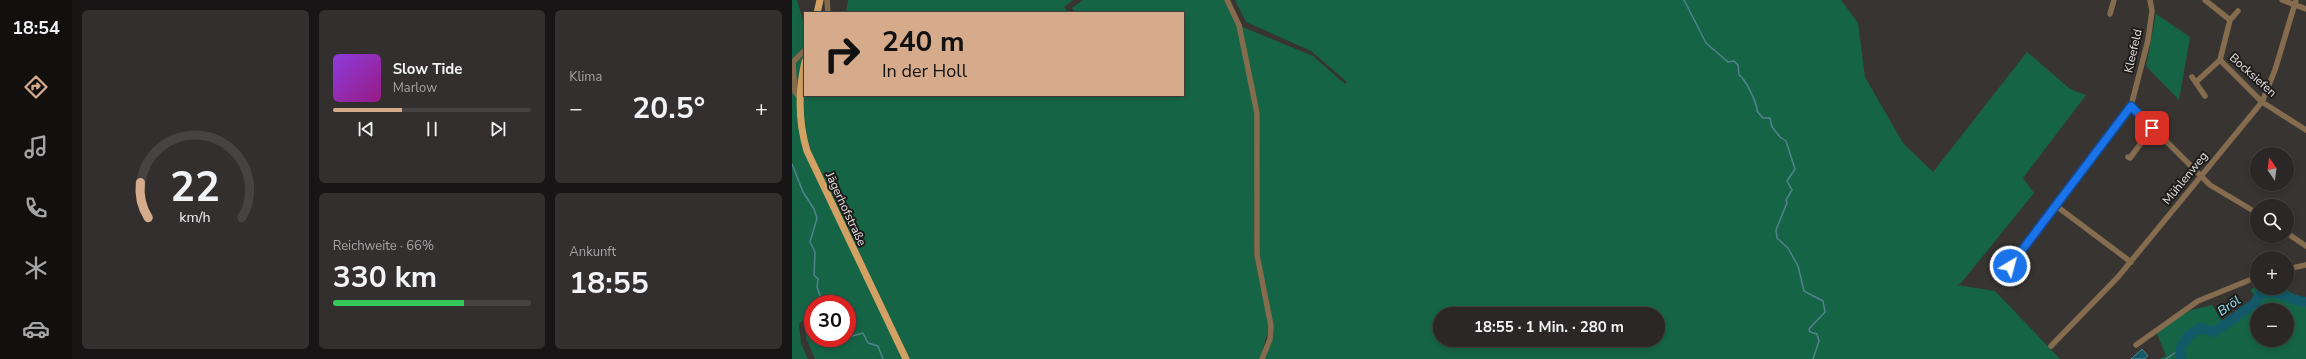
<!DOCTYPE html>
<html lang="de">
<meta charset="utf-8">
<style>
:root{--surface:#2a2726;--page:#322f2e;--text:#f1f3f6;--muted:#a5a5a7;--line:#464443;--accent:#d6ab8b}
body{margin:0;font-family:"Nunito Sans",sans-serif;background:var(--page);color:var(--text);height:100vh;display:flex;flex-direction:column;font-size:15px;white-space:nowrap}
*{box-sizing:border-box;margin:0}
p{font-size:13px;color:var(--muted)}
.icon{flex:none;width:22px;height:22px;fill:none;stroke:currentColor;stroke-width:2;stroke-linecap:round;stroke-linejoin:round}
.map{position:relative;flex:1;overflow:hidden}
.details{display:flex;flex-direction:column;gap:10px;padding:10px;background:#171515;width:720px}
.details>*{flex:none}
.top-card{position:absolute;left:12px;top:12px;width:380px;height:84px;border-radius:0px;box-shadow:0 2px 6px #0003,0 0 0 1px var(--line);background:#d6ab8b;color:#111;overflow:hidden}
.needle{width:26px;rotate:346deg}
.fabs{position:absolute;left:1458px;top:147px;display:grid;gap:8px}
.fabs a{display:grid;place-items:center;width:44px;height:44px;border-radius:50%;background:var(--surface);box-shadow:0 2px 6px #0003,0 0 0 1px var(--line);font-size:20px}
.speed{position:absolute;left:12px;top:295px;display:flex;gap:8px;font-size:20px;font-weight:700;text-align:center}
.speed>*{display:grid;place-content:center;width:52px;height:52px;border-radius:50%;background:var(--surface);box-shadow:0 2px 6px #0003,0 0 0 1px var(--line);line-height:1}
.speed .limit{border:6px solid #d22;background:#fff;color:#111}
.pin{position:absolute;display:grid;place-items:center;width:34px;height:34px;color:#fff;margin:-17px;border-radius:8px;box-shadow:0 2px 6px #0006}
.me{position:absolute;width:44px;margin:-22px;rotate:37deg;stroke-linejoin:round;filter:drop-shadow(0 0 3px #0008)}
.turn{display:flex;align-items:center;gap:14px;height:84px;padding:0 12px;font-size:18px}
.turn .icon{width:52px;height:52px;stroke-width:2.5}
.turn b{display:block;font-size:28px;line-height:34px}
.big{font-size:30px;font-weight:700;line-height:1.1}
.details .widget{flex:1;display:flex;flex-direction:column;justify-content:center;gap:6px;min-width:0;padding:0 14px;border-radius:6px;background:var(--page)}
.details .dial{align-items:center;gap:0}
.dial svg{height:104px;overflow:visible;fill:none;stroke:var(--line);stroke-width:7;stroke-linecap:round;text-anchor:middle}
.dial text{fill:var(--text);stroke:none}
.song{display:flex;align-items:center;gap:12px}
.cover{width:48px;height:48px;border-radius:6px;background:linear-gradient(135deg,hsl(270 70% 55%),hsl(310 70% 35%))}
.played{height:4px;border-radius:2px;background:linear-gradient(90deg,var(--accent) 35%,var(--line) 35%)}
.keys{display:flex;justify-content:space-around;direction:ltr}
.heat{display:flex;justify-content:space-between;align-items:center;font-size:22px;direction:ltr}
.charge{height:6px;border-radius:3px;background:linear-gradient(90deg,#34c759 66%,var(--line) 0)}
.details .tiles{flex:1;display:grid;gap:10px;grid-template-columns:repeat(3,1fr)}
.widget:first-child{grid-row:span 2}
.trip{position:absolute;left:641px;top:307px;width:232px;height:40px;border-radius:20px;background:var(--surface);box-shadow:0 2px 6px #0003,0 0 0 1px var(--line);font-weight:700;line-height:40px;text-align:center}
main{display:flex;flex:1;min-height:0}
.tab-bar{display:flex;flex-direction:column;width:72px;justify-content:space-around;align-items:center;background:#11100f;color:var(--muted)}
.tab-bar .icon{width:28px;height:28px}
.tab-bar .selected{color:var(--accent)}
.tab-bar b{font-size:18px;color:var(--text)}
.map>svg:first-child{display:block}
</style>
<main>
<nav class="tab-bar">
<b>18:54</b>
<svg class="icon selected" aria-label="directions" viewBox="0 0 24 24"><path d="M12 3l9 9-9 9-9-9zM9 14v-3h6M13 9l2 2-2 2"/></svg>
<svg class="icon" aria-label="music" viewBox="0 0 24 24"><path d="M9 18V5l10-2v13"/><circle cx="6" cy="18" r="3"/><circle cx="16" cy="16" r="3"/></svg>
<svg class="icon" aria-label="phone" viewBox="0 0 24 24"><path d="M5 4h4l2 5-3 2q2 4 5 5l2-3 5 2v4C11 20 4 13 5 4z"/></svg>
<svg class="icon" aria-label="climate" viewBox="0 0 24 24"><path d="M12 3v18M4 7l16 10M4 17L20 7"/></svg>
<svg class="icon" aria-label="car" viewBox="0 0 24 24"><path d="M5 17H2v-5l4-1 3-4h7l3 4 3 1v5h-3M9 17h6M6 11h13"/><circle cx="7" cy="17" r="2"/><circle cx="17" cy="17" r="2"/></svg>
</nav>
<section class="details">
<div class="tiles">
<div class="widget dial"><svg viewBox="0 0 100 80">
<path d="M14 69A42 42 0 1 1 86 69"/>
<path d="M14 69A42 42 0 0 1 8 42" stroke="#d6ab8b"/>
<text x="50" y="56" font-size="32" font-weight="700">22</text>
<text x="50" y="72" font-size="11">km/h</text>
</svg></div>
<div class="widget">
<div class="song"><i class="cover"></i><div><b>Slow Tide</b><p>Marlow</p></div></div>
<div class="played"></div>
<div class="keys"><svg class="icon" aria-label="previous" viewBox="0 0 24 24"><path d="M18 5L8 12l10 7zM5 5v14"/></svg><svg class="icon" aria-label="pause" viewBox="0 0 24 24"><path d="M8 5v14M16 5v14"/></svg><svg class="icon" aria-label="next" viewBox="0 0 24 24"><path d="M6 5l10 7-10 7zM19 5v14"/></svg></div>
</div>
<div class="widget"><p>Klima</p>
<div class="heat"><a>−</a><b class="big">20.5°</b><a>+</a></div>
</div>
<div class="widget"><p>Reichweite · 66%</p><b class="big">330 km</b><div class="charge"></div></div>
<div class="widget"><p>Ankunft</p><b class="big">18:55</b></div>
</div>
</section>
<div class="map">
<svg width="1514" height="359" viewBox="0 0 1514 359">
<rect width="100%" height="100%" fill="#383432"/>
<path fill="#166446" fill-rule="evenodd" d="M0,0H5L13,27V95H391V13H284L280,8L291,0H432L446,28L464,117L462,255L477,327L468,359H23L14,338L12,320L7,324L9,343L16,359H0ZM21,304H55V338H21Z
M56,0H281L272,7L277,13H54Z
M443,0H1049L1066,23L1073,77L1111,143L1141,172L1235,52L1278,89L1294,95L1231,178L1242,193L1169,283L1165,285L1203,291L1268,359H473L479,341L467,255L468,117L448,26L521,56L553,84L555,82L519,51L454,22ZM648,314H866V340H648Z
M1364,14L1398,37L1387,100L1354,66Z
M1465,286V288H1491L1508,298L1514,297V359H1367L1374,356L1364,331L1399,310L1420,305L1430,321L1447,313L1464,297L1458,290ZM1465,310H1495V340H1465Z"/>
<path fill="#135968" stroke="#52828d" d="M1350,349L1356,356L1352,359H1339Z"/>
<g fill="none" stroke-linecap="round" stroke-linejoin="round">
<path stroke="#52828d" stroke-width="1.5" d="M892,0L914,43L936,62L942,61L946,65L947,75C953,78 966,105 965,111L971,118H978L980,127L988,137L994,141L1003,169L995,181L1000,190L994,200L995,203L984,230L985,238L996,248L1006,266L1012,291L1031,301L1033,312L1017,329L1018,332L1025,334L1027,341L1021,359
M0,164L11,192L22,209L25,218L18,242L23,252L22,275L26,279L25,287L31,304
M55,334L60,336L71,333L76,343L86,346L91,359
M1374,359L1388,349"/>
<path stroke="#135968" stroke-width="10" d="M1389,359L1388,349L1396,336L1408,328L1422,332L1463,303L1468,294C1485,288 1498,301 1514,302"/>
<path stroke="#856c4f" stroke-width="5.5" d="M35,0L36,13
M435,0L447,25L465,113V255L479,326L478,339L470,359
M1413,0L1438,20L1428,60
M1490,0L1514,9
M1318,14L1322,0
M1438,20L1446,11
M1428,60L1470,102L1514,130
M0,63L13,50
M1,63L3,92L8,98
M1400,77L1413,96
M1404,82L1428,60
M1339,106L1418,185L1465,213
M1336,157L1338,158L1360,128
M1263,205L1339,262
M1495,233L1514,246
M1218,266L1339,106L1356,40L1360,11L1358,0
M1495,269L1514,265
M1344,345L1406,301L1465,277
M1259,346L1326,277L1470,102L1483,70L1504,0"/>
<path stroke="#d3a164" stroke-width="7" d="M25,13L28,0
M13,61C6,92 6,121 15,151L114,359"/>
</g>
<g fill="none" stroke-linecap="round" stroke-linejoin="round">
<defs>
<path id="route" d="M1218,266L1339,106L1360,128"/>
</defs>
<use href="#route" stroke="#114b97" stroke-width="10"/>
<use href="#route" stroke="#1a73e8" stroke-width="7"/>
</g>
<g text-anchor="middle" dominant-baseline="central" stroke-width="4" stroke-linejoin="round" paint-order="stroke">
<g font-size="12" fill="#e6e3e2" stroke="#1e1c1b">
<text transform="translate(1341 51) rotate(-77)">Kleefeld</text>
<text transform="translate(1461 75) rotate(42)">Bocksiefen</text>
<text transform="translate(1393 178) rotate(-51)">Mühlenweg</text>
<text transform="translate(54 209) rotate(65)">Jägerhofstraße</text>
</g>
<g font-size="13" font-style="italic" fill="#93e9fd" stroke="#1e1c1b">
<text transform="translate(1437 306) rotate(-35)">Bröl</text>
</g>
</g>
</svg>
<div class="fabs">
<a><svg class="needle" viewBox="-14 -14 28 28"><path d="M0-13l5 13h-10z" fill="#e53935"/><path d="M0 13l5-13h-10z" fill="#a5a5a7"/></svg></a>
<a><svg class="icon" aria-label="search" viewBox="0 0 24 24"><circle cx="10" cy="10" r="6"/><path d="M15 15l6 6"/></svg></a>
<a>+</a>
<a>−</a>
</div>
<div class="speed"><div class="limit">30</div></div>
<div class="pin" style="left:1360px;top:128px;background:#d93025"><svg class="icon" aria-label="arrive" viewBox="0 0 24 24"><path d="M6 21V4h12l-3 4 3 4H6"/></svg></div>
<svg class="me" style="left:1218px;top:266px" viewBox="-20 -20 40 40"><circle r="17" fill="#1a73e8" stroke="#fff" stroke-width="3"/><path d="M0-11L8 9 0 5-8 9z" fill="#fff"/></svg>
<div class="trip">18:55 · 1 Min. · 280 m</div>
<div class="top-card">
<div class="turn"><svg class="icon" aria-label="right" viewBox="0 0 24 24"><path d="M7 20v-9h11M14 6l5 5-5 5"/></svg><div><b>240 m</b>In der Holl</div></div>
</div>
</div>
</main>
